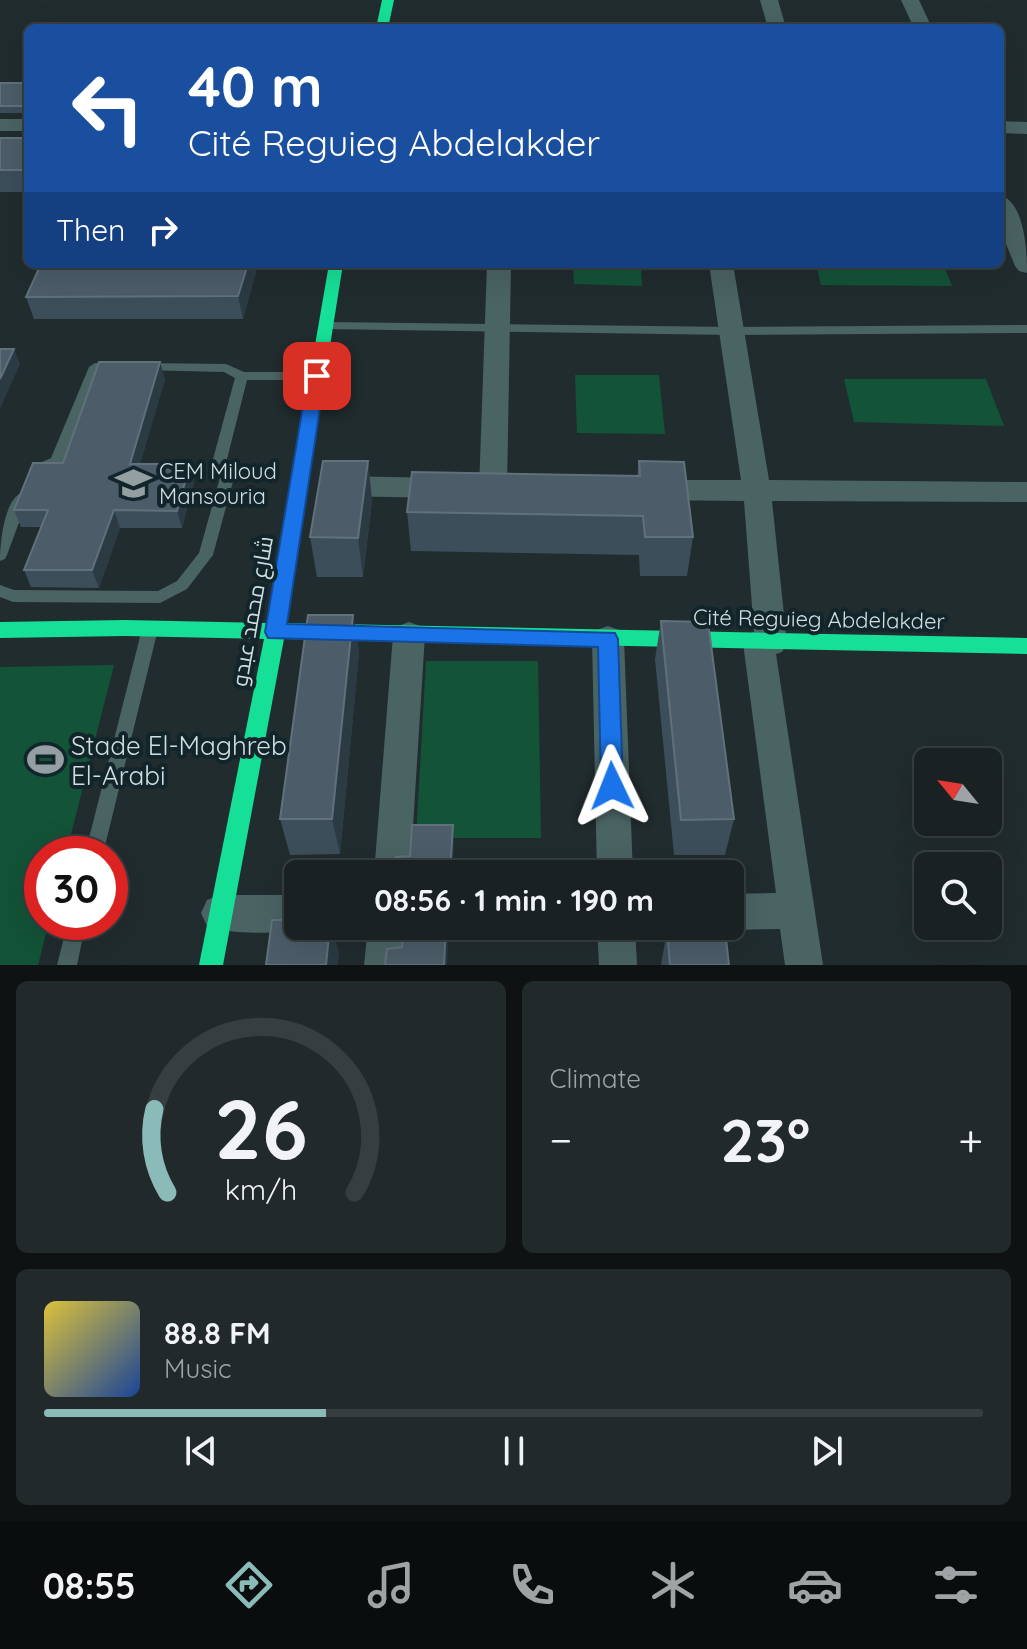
<!DOCTYPE html>
<meta charset="utf-8">
<style>
:root{--surface:#192123;--page:#22292b;--text:#f1f3f6;--muted:#9fa3a6;--line:#373e41;--accent:#8bbbb9}
body{margin:0;font-family:Quicksand,Cairo,sans-serif;background:var(--page);color:var(--text);height:100vh;display:flex;flex-direction:column;font-size:30px;white-space:nowrap}
*{box-sizing:border-box;margin:0}
p{font-size:26px;color:var(--muted)}
.icon{flex:none;width:44px;height:44px;fill:none;stroke:currentColor;stroke-width:2;stroke-linecap:round;stroke-linejoin:round}
.map{position:relative;height:965px;overflow:hidden}
.panel{display:flex;flex-direction:column;gap:16px;padding:16px;background:#0e1213;flex:1}
.panel>*{flex:none}
.guide{position:absolute;left:24px;top:24px;width:980px;height:244px;border-radius:12px;box-shadow:0 8px 32px #0002,0 0 0 2px var(--line);background:#1a4fa0;color:#fff;overflow:hidden}
.needle{width:52px;rotate:300deg}
.buttons{position:absolute;left:914px;top:748px;display:grid;gap:16px}
.buttons a{display:grid;place-items:center;width:88px;height:88px;border-radius:12px;background:var(--surface);box-shadow:0 8px 32px #0002,0 0 0 2px var(--line);font-size:40px}
.speed{position:absolute;left:24px;top:836px;display:flex;gap:16px;font-size:40px;font-weight:700;text-align:center}
.speed>*{display:grid;place-content:center;width:104px;height:104px;border-radius:50%;background:var(--surface);box-shadow:0 8px 32px #0002,0 0 0 2px var(--line);line-height:1}
.speed .limit{border:12px solid #d22;background:#fff;color:#111}
.pin{position:absolute;display:grid;place-items:center;width:68px;height:68px;color:#fff;margin:-34px;border-radius:16px;box-shadow:0 4px 12px #0006}
.me{position:absolute;width:88px;margin:-44px;rotate:358deg;stroke-linejoin:round;filter:drop-shadow(0 0 6px #0008)}
.turn{display:flex;align-items:center;gap:28px;height:168px;padding:0 32px;font-size:36px}
.turn .icon{width:104px;height:104px;stroke-width:2.5}
.turn b{display:block;font-size:56px;line-height:68px}
.then{display:flex;align-items:center;height:76px;padding:0 32px;background:#0003;gap:16px;font-size:30px}
.big{font-size:60px;font-weight:800;line-height:1.1}
.panel .widget{flex:1;display:flex;flex-direction:column;justify-content:center;gap:12px;min-width:0;padding:0 28px;border-radius:12px;background:var(--page)}
.panel .dial{align-items:center;gap:0}
.dial svg{height:208px;overflow:visible;fill:none;stroke:var(--line);stroke-width:7;stroke-linecap:round;text-anchor:middle}
.dial text{fill:var(--text);stroke:none}
.song{display:flex;align-items:center;gap:24px}
.cover{width:96px;height:96px;border-radius:12px;background:linear-gradient(135deg,hsl(50 70% 55%),hsl(220 70% 35%))}
.played{height:8px;border-radius:4px;background:linear-gradient(90deg,var(--accent) 30%,var(--line) 30%)}
.keys{display:flex;justify-content:space-around;direction:ltr}
.heat{display:flex;justify-content:space-between;align-items:center;font-size:44px;direction:ltr}
.panel .tiles{flex:1;display:grid;gap:16px;grid-template-columns:1fr 1fr}
.widget:last-child{grid-column:span 2}
.trip{position:absolute;left:284px;top:860px;width:460px;height:80px;border-radius:12px;background:var(--surface);box-shadow:0 8px 32px #0002,0 0 0 2px var(--line);font-weight:800;line-height:80px;text-align:center}
.tabs{display:flex;height:128px;justify-content:space-around;align-items:center;background:#0a0d0e;color:var(--muted)}
.tabs .icon{width:56px;height:56px}
.tabs .on{color:var(--accent)}
.tabs b{font-size:36px;color:var(--text)}
.map>svg:first-child{display:block}
</style>
<div class="map">
<svg width="1027" height="965" viewBox="0 0 1027 965">
<rect width="100%" height="100%" fill="#212c2f"/>
<path fill="#135338" d="M573,264H641L642,286L574,284Z
M816,264H943L952,286L821,285Z
M575,375H659L665,434L577,433Z
M844,379H986L1004,426L854,422Z
M426,661H538L541,838H416Z
M114,665L66,854H42V922H49L38,965H0V667Z"/>
<g fill="none" stroke-linecap="round" stroke-linejoin="round">
<path fill="#4a6463" fill-rule="evenodd" d="M327,322L732,327L1027,325V333L732,335L323,329L321,326L323,323Z
M95,363H114L120,367L114,371H100L62,464L36,475L31,473L29,470L31,467L51,458L89,367Z
M143,363L226,364L244,372H316L322,376L316,380H247L227,459L235,474L213,555L187,589L160,603L13,602L0,597V585L14,590L158,591L177,581L199,553L221,474L213,459L235,378L224,372L138,370L137,367L138,364Z
M21,493L28,498L7,555L5,559L0,561C0,543 4,501 21,493Z
M150,623L156,625L158,629L103,854H85L142,629L144,625Z
M68,922H86L77,965H57Z"/>
<path fill="#4a6463" fill-rule="evenodd" d="M760,0H778L786,28H768Z
M901,0H919L932,28H914Z
M0,119H28V131H0Z
M1000,121L1027,122V134L1000,133Z
M1000,195C1025,202 1027,252 1027,273L1019,271L1015,266L1000,229Z
M487,264H511L507,489L503,496L493,499L483,496L479,489Z
M709,264H733L769,480L1027,482V502L772,501L787,643L782,652L776,654L823,965H785L780,929L730,930L720,926H730V894L776,893L743,643L748,634L754,632L744,501L650,500L640,497L636,490L640,483L650,480H741Z
M334,476L448,478L458,481L462,488L458,495L448,498L334,496L324,493L320,486L324,479Z
M409,622L420,626L425,635L410,874H374L393,635L398,626Z
M608,626L619,630L624,639L633,874H597L592,639L597,630Z
M220,895H298V926H310C287,935 230,935 207,926L201,913L207,900Z
M368,926H406L402,965H364Z
M597,926H635L637,965H599Z"/>
<path fill="#16e098" fill-rule="evenodd" d="M382,0H394L388,28H376Z
M329,264H343L286,623L1027,638V654L284,639L223,965H199L264,639L125,636L0,638V622L125,620L267,623Z"/>
</g>
<path fill="#3c4e5a" d="M0,83H28V113H0Z
M0,138H28V192H0Z
M194,264H258L243,319H34L26,297Z
M165,379L140,464L194,481L182,528H120L99,588L31,587L24,570L41,527H21L14,510L63,463Z
M368,461L372,501L363,577H317L310,537Z
M639,461L693,537L687,576H640L639,555L411,551L407,512L637,476Z
M353,615L359,653L340,854L290,855L280,819Z
M661,621L734,819L725,855H674L655,659Z
M667,930L729,965H661Z"/>
<path fill="#2b3a43" d="M248,264H258L243,319L238,296Z
M14,349L20,364L0,409V379Z
M160,362L165,379L135,481L130,464Z
M368,461L372,501L363,577L358,538Z
M190,464L194,481L182,528L177,511Z
M114,510L120,528L99,588L92,570Z
M353,615L359,653L340,854L332,819Z
M453,825L454,845L452,874H450Z
M330,926H332L339,953L338,965H326Z
M446,926H449L447,965H444Z"/>
<path fill="#4c5d69" stroke="#61717c" stroke-width="2" d="M0,83H28V106H0Z
M0,138H28V170H0Z
M41,264L194,265L248,264L238,296L26,297Z
M0,349H14L0,379Z
M99,362H160L130,464H190L177,511L114,510L92,570H24L48,510H14L33,463H63Z
M323,461H368L358,538L310,537Z
M639,461L684,462L693,537H645L643,516L407,512L412,472L640,476Z
M308,615H353L332,819H280Z
M661,621L708,622L734,819L681,820Z
M412,825H453L450,874H394L396,857L410,856Z
M272,920H298V926H330L326,965H266Z
M404,926H446L444,965H385L387,949L402,947Z
M667,930H725L729,965H670Z"/>
<path fill="#1a73e8" stroke="#114b97" stroke-width="2" d="M317,370L325,376L287,624L615,633L618,639L623,786L620,793L612,796L604,793L601,786L598,647L268,638L265,632L308,376Z"/>
<defs>
<symbol id="school-bare" viewBox="-9 -9 18 18"><path d="M0-5L7-2L0 1L-7-2ZM-4 1L0 2.5L4 1V4Q0 6-4 4Z" fill="#939fa3" stroke="#11252b" stroke-width="2.5" paint-order="stroke"/></symbol>
<symbol id="stadium-bare" viewBox="-9 -9 18 18"><path d="M0-5a6.5 5 0 1 0 0 10a6.5 5 0 1 0 0-10ZM-3.5-1.8h7v3.6h-7Z" fill="#939fa3" stroke="#11252b" stroke-width="2.5" paint-order="stroke"/></symbol>
</defs>
<g fill-rule="evenodd">
<use href="#school-bare" x="108" y="458" width="51" height="51"/>
<use href="#stadium-bare" x="20" y="734" width="51" height="51"/>
</g>
<g text-anchor="middle" dominant-baseline="central" stroke-width="8" stroke-linejoin="round" paint-order="stroke">
<g font-size="22" fill="#d1dde1" stroke="#11252b" text-anchor="start">
<text x="159" y="471">CEM Miloud<tspan x="159" dy="25">Mansouria</tspan></text>
</g>
<g font-size="22" fill="#d1dde1" stroke="#11252b">
<text transform="translate(252 611) rotate(-80)">شارع محمد عبدو</text>
<text transform="translate(819 619) rotate(1)">Cité Reguieg Abdelakder</text>
</g>
<g font-size="26" fill="#d1dde1" stroke="#11252b" text-anchor="start">
<text x="71" y="745">Stade El-Maghreb<tspan x="71" dy="30">El-Arabi</tspan></text>
</g>
</g>
</svg>
<div class="buttons">
<a><svg class="needle" viewBox="-14 -14 28 28"><path d="M0-13l5 13h-10z" fill="#e53935"/><path d="M0 13l5-13h-10z" fill="#9fa3a6"/></svg></a>
<a><svg class="icon" aria-label="search" viewBox="0 0 24 24"><circle cx="10" cy="10" r="6"/><path d="M15 15l6 6"/></svg></a>
</div>
<div class="speed"><div class="limit">30</div></div>
<div class="pin" style="left:317px;top:376px;background:#d93025"><svg class="icon" aria-label="arrive" viewBox="0 0 24 24"><path d="M6 21V4h12l-3 4 3 4H6"/></svg></div>
<svg class="me" style="left:612px;top:786px" viewBox="-20 -20 40 40"><path d="M0-17L14 15 0 8-14 15z" fill="#1a73e8" stroke="#fff" stroke-width="4"/></svg>
<div class="trip">08:56 · 1 min · 190 m</div>
<div class="guide">
<div class="turn"><svg class="icon" aria-label="left" viewBox="0 0 24 24"><path d="M17 20v-9H6M10 6l-5 5 5 5"/></svg><div><b>40 m</b>Cité Reguieg Abdelakder</div></div>
<div class="then">Then<svg class="icon" aria-label="right" viewBox="0 0 24 24"><path d="M7 20v-9h11M14 6l5 5-5 5"/></svg></div>
</div>
</div>
<section class="panel">
<div class="tiles">
<div class="widget dial"><svg viewBox="0 0 100 80">
<path d="M14 69A42 42 0 1 1 86 69"/>
<path d="M14 69A42 42 0 0 1 9 37" stroke="#8bbbb9"/>
<text x="50" y="56" font-size="32" font-weight="700">26</text>
<text x="50" y="72" font-size="11">km/h</text>
</svg></div>
<div class="widget"><p>Climate</p>
<div class="heat"><a>−</a><b class="big">23°</b><a>+</a></div>
</div>
<div class="widget">
<div class="song"><i class="cover"></i><div><b>88.8 FM</b><p>Music</p></div></div>
<div class="played"></div>
<div class="keys"><svg class="icon" aria-label="previous" viewBox="0 0 24 24"><path d="M18 5L8 12l10 7zM5 5v14"/></svg><svg class="icon" aria-label="pause" viewBox="0 0 24 24"><path d="M8 5v14M16 5v14"/></svg><svg class="icon" aria-label="next" viewBox="0 0 24 24"><path d="M6 5l10 7-10 7zM19 5v14"/></svg></div>
</div>
</div>
</section>
<nav class="tabs">
<b>08:55</b>
<svg class="icon on" aria-label="directions" viewBox="0 0 24 24"><path d="M12 3l9 9-9 9-9-9zM9 14v-3h6M13 9l2 2-2 2"/></svg>
<svg class="icon" aria-label="music" viewBox="0 0 24 24"><path d="M9 18V5l10-2v13"/><circle cx="6" cy="18" r="3"/><circle cx="16" cy="16" r="3"/></svg>
<svg class="icon" aria-label="phone" viewBox="0 0 24 24"><path d="M5 4h4l2 5-3 2q2 4 5 5l2-3 5 2v4C11 20 4 13 5 4z"/></svg>
<svg class="icon" aria-label="climate" viewBox="0 0 24 24"><path d="M12 3v18M4 7l16 10M4 17L20 7"/></svg>
<svg class="icon" aria-label="car" viewBox="0 0 24 24"><path d="M5 17H2v-5l4-1 3-4h7l3 4 3 1v5h-3M9 17h6M6 11h13"/><circle cx="7" cy="17" r="2"/><circle cx="17" cy="17" r="2"/></svg>
<svg class="icon" aria-label="filters" viewBox="0 0 24 24"><path d="M4 7h16M4 17h16"/><circle cx="9" cy="7" r="2"/><circle cx="15" cy="17" r="2"/></svg>
</nav>
